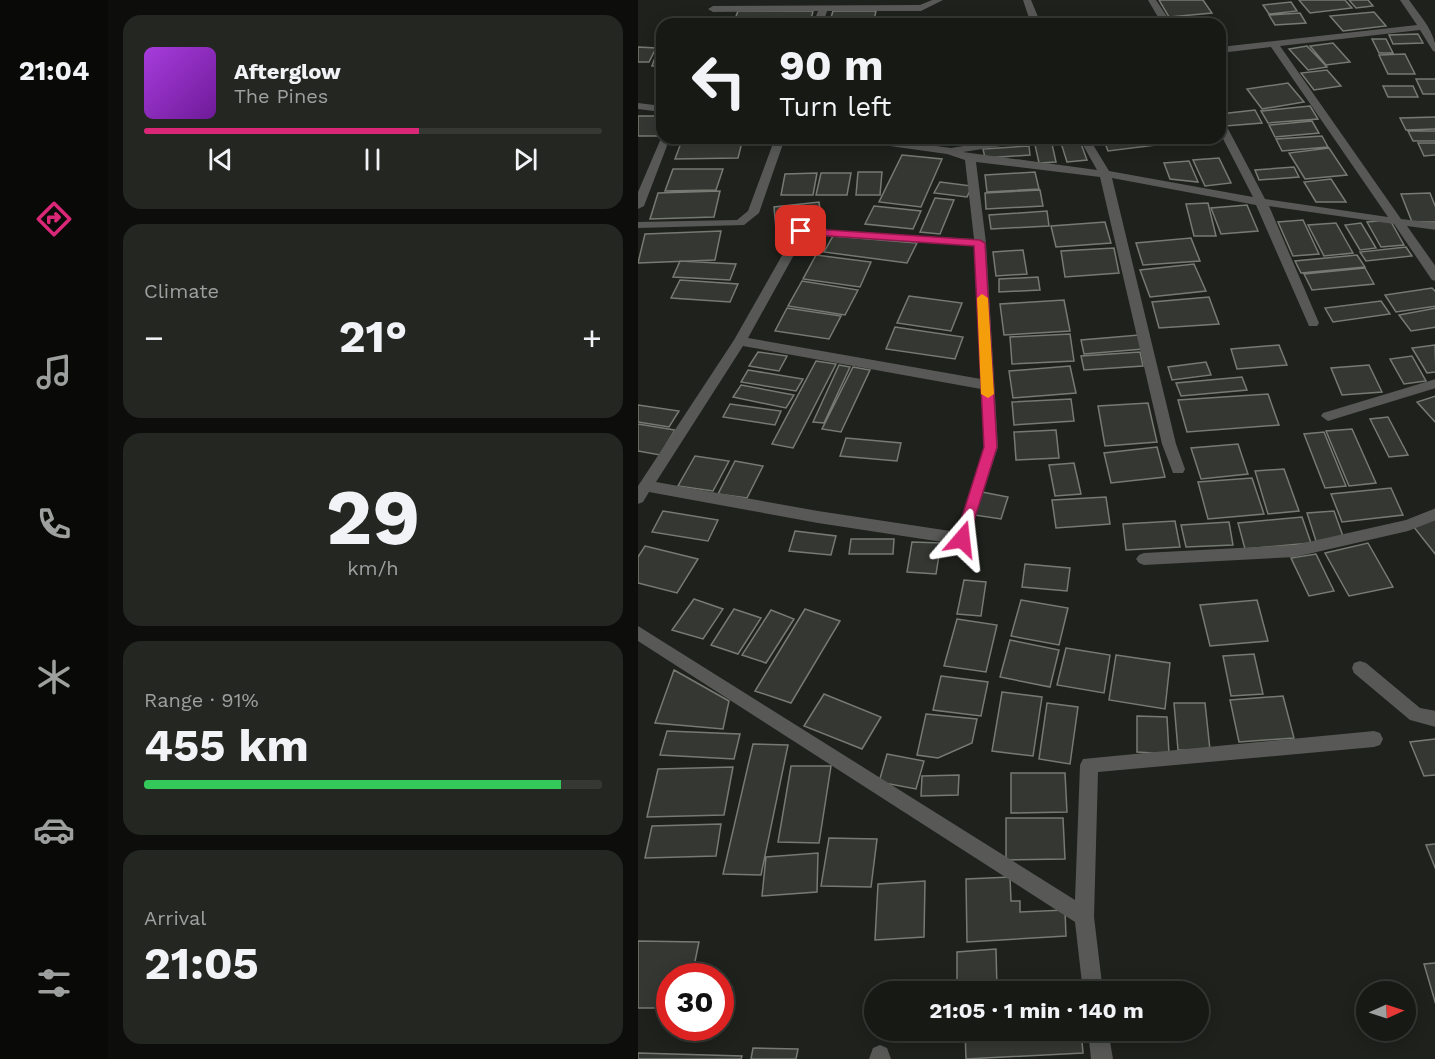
<!DOCTYPE html>
<meta charset="utf-8">
<style>
:root{--surface:#171915;--page:#242622;--text:#f1f3f6;--muted:#9ea0a0;--line:#363834;--accent:#db2777}
body{margin:0;font-family:"Work Sans",sans-serif;background:var(--page);color:var(--text);height:100vh;display:flex;flex-direction:column;font-size:22px;white-space:nowrap}
*{box-sizing:border-box;margin:0}
p{font-size:20px;color:var(--muted)}
.icon{flex:none;width:33px;height:33px;fill:none;stroke:currentColor;stroke-width:2;stroke-linecap:round;stroke-linejoin:round}
.map{position:relative;flex:1;overflow:hidden}
.side{display:flex;flex-direction:column;gap:15px;padding:15px;background:#0d0e0c;width:530px}
.side>*{flex:none}
.top-card{position:absolute;left:18px;top:18px;width:570px;height:126px;border-radius:18px;box-shadow:0 3px 15px #0003,0 0 0 2px var(--line);background:#171915;color:var(--text);overflow:hidden}
.needle{width:39px;rotate:87deg}
.tools{position:absolute;left:718px;top:981px;display:grid;gap:12px}
.tools a{display:grid;place-items:center;width:60px;height:60px;border-radius:50%;background:var(--surface);box-shadow:0 3px 15px #0003,0 0 0 2px var(--line);font-size:30px}
.speed{position:absolute;left:18px;top:963px;display:flex;gap:12px;font-size:30px;font-weight:700;text-align:center}
.speed>*{display:grid;place-content:center;width:78px;height:78px;border-radius:50%;background:var(--surface);box-shadow:0 3px 15px #0003,0 0 0 2px var(--line);line-height:1}
.speed .limit{border:9px solid #d22;background:#fff;color:#111}
.pin{position:absolute;display:grid;place-items:center;width:51px;height:51px;color:#fff;margin:-26px;border-radius:12px;box-shadow:0 3px 9px #0006}
.me{position:absolute;width:66px;margin:-33px;rotate:17deg;stroke-linejoin:round;filter:drop-shadow(0 0 4px #0008)}
.turn{display:flex;align-items:center;gap:21px;height:126px;padding:0 24px;font-size:27px}
.turn .icon{width:78px;height:78px;stroke-width:2.5}
.turn b{display:block;font-size:42px;line-height:51px}
.big{font-size:45px;font-weight:700;line-height:1.1}
.side .tile{flex:1;display:flex;flex-direction:column;justify-content:center;gap:9px;min-width:0;padding:0 21px;border-radius:18px;background:var(--page)}
.side .dial{align-items:center;gap:0}
.dial b{font-size:78px;line-height:1}
.song{display:flex;align-items:center;gap:18px}
.cover{width:72px;height:72px;border-radius:9px;background:linear-gradient(135deg,hsl(280 70% 55%),hsl(280 70% 35%))}
.played{height:6px;border-radius:3px;background:linear-gradient(90deg,var(--accent) 60%,var(--line) 60%)}
.keys{display:flex;justify-content:space-around;direction:ltr}
.heat{display:flex;justify-content:space-between;align-items:center;font-size:33px;direction:ltr}
.charge{height:9px;border-radius:4px;background:linear-gradient(90deg,#34c759 91%,var(--line) 0)}
.trip{position:absolute;left:226px;top:981px;width:345px;height:60px;border-radius:30px;background:var(--surface);box-shadow:0 3px 15px #0003,0 0 0 2px var(--line);font-weight:700;line-height:60px;text-align:center}
main{display:flex;flex:1;min-height:0}
.dock{display:flex;flex-direction:column;width:108px;justify-content:space-around;align-items:center;background:#090a08;color:var(--muted)}
.dock .icon{width:42px;height:42px}
.dock .current{color:var(--accent)}
.dock b{font-size:27px;color:var(--text)}
.map>svg:first-child{display:block}
</style>
<main>
<nav class="dock">
<b>21:04</b>
<svg class="icon current" aria-label="directions" viewBox="0 0 24 24"><path d="M12 3l9 9-9 9-9-9zM9 14v-3h6M13 9l2 2-2 2"/></svg>
<svg class="icon" aria-label="music" viewBox="0 0 24 24"><path d="M9 18V5l10-2v13"/><circle cx="6" cy="18" r="3"/><circle cx="16" cy="16" r="3"/></svg>
<svg class="icon" aria-label="phone" viewBox="0 0 24 24"><path d="M5 4h4l2 5-3 2q2 4 5 5l2-3 5 2v4C11 20 4 13 5 4z"/></svg>
<svg class="icon" aria-label="climate" viewBox="0 0 24 24"><path d="M12 3v18M4 7l16 10M4 17L20 7"/></svg>
<svg class="icon" aria-label="car" viewBox="0 0 24 24"><path d="M5 17H2v-5l4-1 3-4h7l3 4 3 1v5h-3M9 17h6M6 11h13"/><circle cx="7" cy="17" r="2"/><circle cx="17" cy="17" r="2"/></svg>
<svg class="icon" aria-label="filters" viewBox="0 0 24 24"><path d="M4 7h16M4 17h16"/><circle cx="9" cy="7" r="2"/><circle cx="15" cy="17" r="2"/></svg>
</nav>
<section class="side">
<div class="tile">
<div class="song"><i class="cover"></i><div><b>Afterglow</b><p>The Pines</p></div></div>
<div class="played"></div>
<div class="keys"><svg class="icon" aria-label="previous" viewBox="0 0 24 24"><path d="M18 5L8 12l10 7zM5 5v14"/></svg><svg class="icon" aria-label="pause" viewBox="0 0 24 24"><path d="M8 5v14M16 5v14"/></svg><svg class="icon" aria-label="next" viewBox="0 0 24 24"><path d="M6 5l10 7-10 7zM19 5v14"/></svg></div>
</div>
<div class="tile"><p>Climate</p>
<div class="heat"><a>−</a><b class="big">21°</b><a>+</a></div>
</div>
<div class="tile dial"><b>29</b><p>km/h</p></div>
<div class="tile"><p>Range · 91%</p><b class="big">455 km</b><div class="charge"></div></div>
<div class="tile"><p>Arrival</p><b class="big">21:05</b></div>
</section>
<div class="map">
<svg width="798" height="1059" viewBox="0 0 798 1059">
<rect width="100%" height="100%" fill="#1f211c"/>
<path fill="#353832" stroke="#777a73" stroke-width="1.5" d="M521,0H565L574,13L531,17Z
M661,0H707L714,8L672,13Z
M711,0H730L735,6L718,8Z
M653,2L659,11L631,14L625,5Z
M100,11H175L172,24H95Z
M195,11H238L235,24H191Z
M736,12L748,26L705,31L692,16Z
M662,13L668,23L637,25L631,15Z
M463,20L465,24H417Z
M780,34L785,43L755,44L751,35Z
M734,39H748L755,53H741Z
M695,43L712,62L688,65L672,46Z
M669,46L689,67L670,70L651,49Z
M0,47L18,48L11,62H0Z
M19,52H24V66H14Z
M767,54L777,74H750L741,55Z
M689,70L703,86L676,90L663,73Z
M778,79H798V94H785Z
M650,83L666,102L624,109L609,89Z
M745,86H775L780,97H750Z
M672,106L680,119L630,123L623,111Z
M617,110L624,123L587,126L582,117V114Z
M0,116H24V130L21,136H0Z
M798,117V129L768,130L762,118Z
M674,121L681,133L637,137L631,125Z
M770,131H798V141H775Z
M684,136L690,147L644,151L638,139Z
M283,138H306V141L284,142Z
M465,138H516L519,145L470,151Z
M442,141L449,160L429,162L423,143Z
M104,142L100,158L37,159L43,143Z
M780,143H798V155L786,156Z
M414,144L418,162L401,163L397,145Z
M391,146L392,155L347,158L345,149Z
M691,148L709,175L667,179L651,153Z
M264,155L304,159L283,207L241,202Z
M581,158L593,183L567,186L555,160Z
M551,161L560,182L532,179L526,163Z
M656,167L661,177L621,180L617,170Z
M35,169H85L78,190L27,191Z
M220,172H244L242,195H218Z
M397,172L401,189L349,192L347,175Z
M179,173L175,195H143L147,174Z
M183,173H213L209,195H178Z
M693,179L708,202H678L666,182Z
M302,182L334,186L329,197L296,193Z
M402,190L405,206L348,209L347,193Z
M82,191L76,217L12,219L20,193Z
M792,193L798,208V222H774L763,194Z
M297,198L316,200L302,234L282,232Z
M181,202L184,224L138,229L136,207Z
M570,203L578,236H556L548,204Z
M609,205L620,231L583,234L573,208Z
M236,206L283,211L275,229L227,224Z
M409,211L411,226L353,229L351,215Z
M665,220L681,254L655,256L640,222Z
M752,220L766,245L743,247L729,222Z
M467,222L473,243L418,247L413,226Z
M698,223L715,253L686,256L670,225Z
M723,223L738,248L722,250L707,225Z
M83,231L77,260L0,263L7,234Z
M195,236L279,243L269,263L186,252Z
M553,238L562,261L505,265L498,243Z
M768,247L774,256L728,261L722,252Z
M476,248L481,273L427,277L423,251Z
M385,250L389,274L358,276L355,252Z
M178,255L233,262L222,287L165,279Z
M719,255L727,267L663,273L657,261Z
M42,261L98,264L92,280L35,277Z
M556,264L568,291L512,297L502,270Z
M727,268L736,284L674,290L666,274Z
M400,277L402,290L361,292V279Z
M42,280L100,284L92,302L33,298Z
M164,281L220,290L207,315L150,306Z
M794,288L798,292V306L758,312L747,295Z
M271,296L324,303L313,331L259,323Z
M571,297L581,324L521,328L514,302Z
M426,300L432,331L366,335L362,304Z
M743,301L752,314L695,322L687,308Z
M149,308L203,316L191,339L137,331Z
M798,308V327L773,331L761,315Z
M257,327L325,337L317,359L248,349Z
M432,334L436,361L374,364L372,337Z
M501,335L505,349L446,354L443,340Z
M641,345L649,365L599,369L593,349Z
M797,345L798,372L789,373L774,348Z
M120,352L149,356L141,371L111,366Z
M502,352L505,366L446,370L443,356Z
M774,356L788,381L766,384L752,359Z
M178,361L198,364L155,448L134,444Z
M568,362L573,375L534,380L530,367Z
M201,365L212,367L186,423L175,422Z
M731,365L744,392L704,395L693,368Z
M432,366L438,393L375,398L371,371Z
M215,367L232,370L203,432L184,429Z
M110,370L165,379L158,391L103,382Z
M604,377L609,390L543,396L538,383Z
M103,385L156,395L148,408L95,397Z
M630,394L641,425L549,432L540,400Z
M798,396V423L779,402Z
M433,399L436,421L376,425L374,402Z
M510,403L519,442L467,446L460,406Z
M92,404L143,411L137,425L85,417Z
M0,405L41,411L31,427L0,422Z
M750,417L770,455L751,457L732,419Z
M0,424L37,430L22,455L0,451Z
M714,429L738,483L711,486L688,431Z
M418,430L421,458L378,460L376,432Z
M686,432L708,486L687,488L666,434Z
M208,438L263,443L259,461L202,456Z
M600,444L610,474L563,479L553,448Z
M519,447L527,477L473,483L466,453Z
M57,456L91,461L75,491L40,486Z
M97,461L125,466L109,498L80,494Z
M436,463L443,494L417,496L411,465Z
M646,469L661,511L630,514L617,471Z
M614,478L626,514L570,519L560,482Z
M753,488L765,515L704,522L693,494Z
M344,492L370,497L363,519L336,515Z
M468,497L472,524L418,528L414,500Z
M25,511L80,520L70,541L14,532Z
M696,511L706,539L678,541L669,513Z
M664,517L673,543L607,549L600,523Z
M798,519V555L775,526Z
M537,521L542,547L488,550L485,524Z
M591,522L595,545L548,547L543,525Z
M157,531L198,536L193,555L151,551Z
M213,539H256L255,554H211Z
M274,542L303,543L298,574L269,572Z
M730,543L755,587L711,596L687,553Z
M7,546L60,559L39,593L0,583V557Z
M678,554L696,591L671,596L653,558Z
M387,564L432,568L429,591L384,587Z
M326,580L348,582L343,616L319,614Z
M56,599L85,609L65,639L34,630Z
M383,600L430,608L421,645L373,636Z
M619,600L630,641L572,646L562,605Z
M96,609L123,618L100,654L73,645Z
M167,609L202,621L153,703L117,691Z
M133,610L156,619L128,663L104,655Z
M319,619L359,625L348,672L306,666Z
M372,640L421,650L412,687L362,677Z
M428,648L472,655L466,693L419,685Z
M616,654L625,694L593,696L585,656Z
M478,655L532,663L527,709L471,700Z
M36,670L91,701L85,729L17,723Z
M303,676L350,682L343,716L295,710Z
M364,692L404,697L395,756L354,751Z
M186,694L243,717L224,749L166,726Z
M645,696L656,738L601,742L592,700Z
M409,703L440,707L432,764L401,759Z
M536,703H567L572,750H540Z
M288,714L339,719L334,743L300,758L279,755Z
M499,716L529,717L531,754L499,752Z
M29,731L102,734L96,759L22,755Z
M798,739V775L786,776L772,742Z
M115,744L150,745L123,875L85,874Z
M249,754L286,761L278,789L241,782Z
M153,766H193L181,843L140,842Z
M95,767L86,815L9,817L20,769Z
M373,773H427L429,812L373,813Z
M321,775L320,795L283,796L284,776Z
M368,818H425L427,859L368,860Z
M83,824L78,856L7,858L14,826Z
M191,838L239,839L233,887L183,886Z
M798,844V870L788,845Z
M180,853L179,892L124,896L128,857Z
M372,877L373,901H382V912L427,910L428,936L329,942L328,879Z
M287,881L286,937L237,940L240,884Z
M0,941L61,942L54,976H32V1008H0Z
M358,949L359,988L319,990V952Z
M798,963V1005L786,964Z
M327,1030H443L445,1053L328,1059Z
M115,1048L160,1049L158,1059H113Z
M0,1053L104,1056L103,1059H0Z"/>
<g fill="none" stroke-linecap="round" stroke-linejoin="round">
<path fill="#585956" fill-rule="evenodd" d="M294,0H305L283,11H189L185,24H175L180,11L75,12L70,9L75,6L282,5Z
M385,0H393L403,24H393Z
M510,0H518L534,24H524Z
M762,0H771C782,16 798,32 798,52L795,51L782,30L642,46L763,219L798,223V230L769,226L798,267V281L794,280L756,224L631,206L681,323L679,326H671L618,205L474,178L538,444L547,469L545,473H535L524,444L462,177L338,162L348,243L360,447L329,543L324,545L180,523L11,492L5,502L0,504V486L96,340L159,229L336,239L327,160L309,154L216,141L211,138H239L313,148L376,138H402L397,141L325,152L459,170L441,138H451L471,171L615,197L582,133V120L587,123L627,199L750,217L633,47L582,53V47L779,25ZM167,235L336,246L343,379L110,338ZM105,346L343,389L346,447L319,532L180,511L18,482Z
M0,103L24,106V112L0,109Z
M24,136V138H32L6,206L0,209V192Z
M137,138H147L121,213L106,225L0,228V222L99,220L110,211Z
M798,379V388L690,421L683,416L685,413Z
M798,508V520L770,531L657,557L506,565L501,563L498,559L501,555L506,553L657,545L768,520Z
M0,626L437,900L442,765L445,759L736,731L742,733L745,739L742,745L736,747L460,772L456,917L465,992H445L437,922L0,641Z
M722,661L728,663L782,708L798,711V727L772,720L716,673L714,668L716,663Z
M450,1030H470L475,1059H453Z
M242,1045L249,1048L253,1059H231L235,1048Z"/>
</g>
<path fill="#db2777" stroke="#8e194d" stroke-width="1.5" d="M160,228L342,240L347,243L359,447L329,543H319L317,539L346,447L336,246L163,234L160,233Z"/>
<path fill="#f59e0b" d="M344,294L350,298L356,394L350,398L343,394L339,298Z"/>
</svg>
<div class="tools">
<a><svg class="needle" viewBox="-14 -14 28 28"><path d="M0-13l5 13h-10z" fill="#e53935"/><path d="M0 13l5-13h-10z" fill="#9ea0a0"/></svg></a>
</div>
<div class="speed"><div class="limit">30</div></div>
<div class="pin" style="left:163px;top:231px;background:#d93025"><svg class="icon" aria-label="arrive" viewBox="0 0 24 24"><path d="M6 21V4h12l-3 4 3 4H6"/></svg></div>
<svg class="me" style="left:324px;top:539px" viewBox="-20 -20 40 40"><path d="M0-17L14 15 0 8-14 15z" fill="#db2777" stroke="#fff" stroke-width="4"/></svg>
<div class="trip">21:05 · 1 min · 140 m</div>
<div class="top-card">
<div class="turn"><svg class="icon" aria-label="left" viewBox="0 0 24 24"><path d="M17 20v-9H6M10 6l-5 5 5 5"/></svg><div><b>90 m</b>Turn left</div></div>
</div>
</div>
</main>
